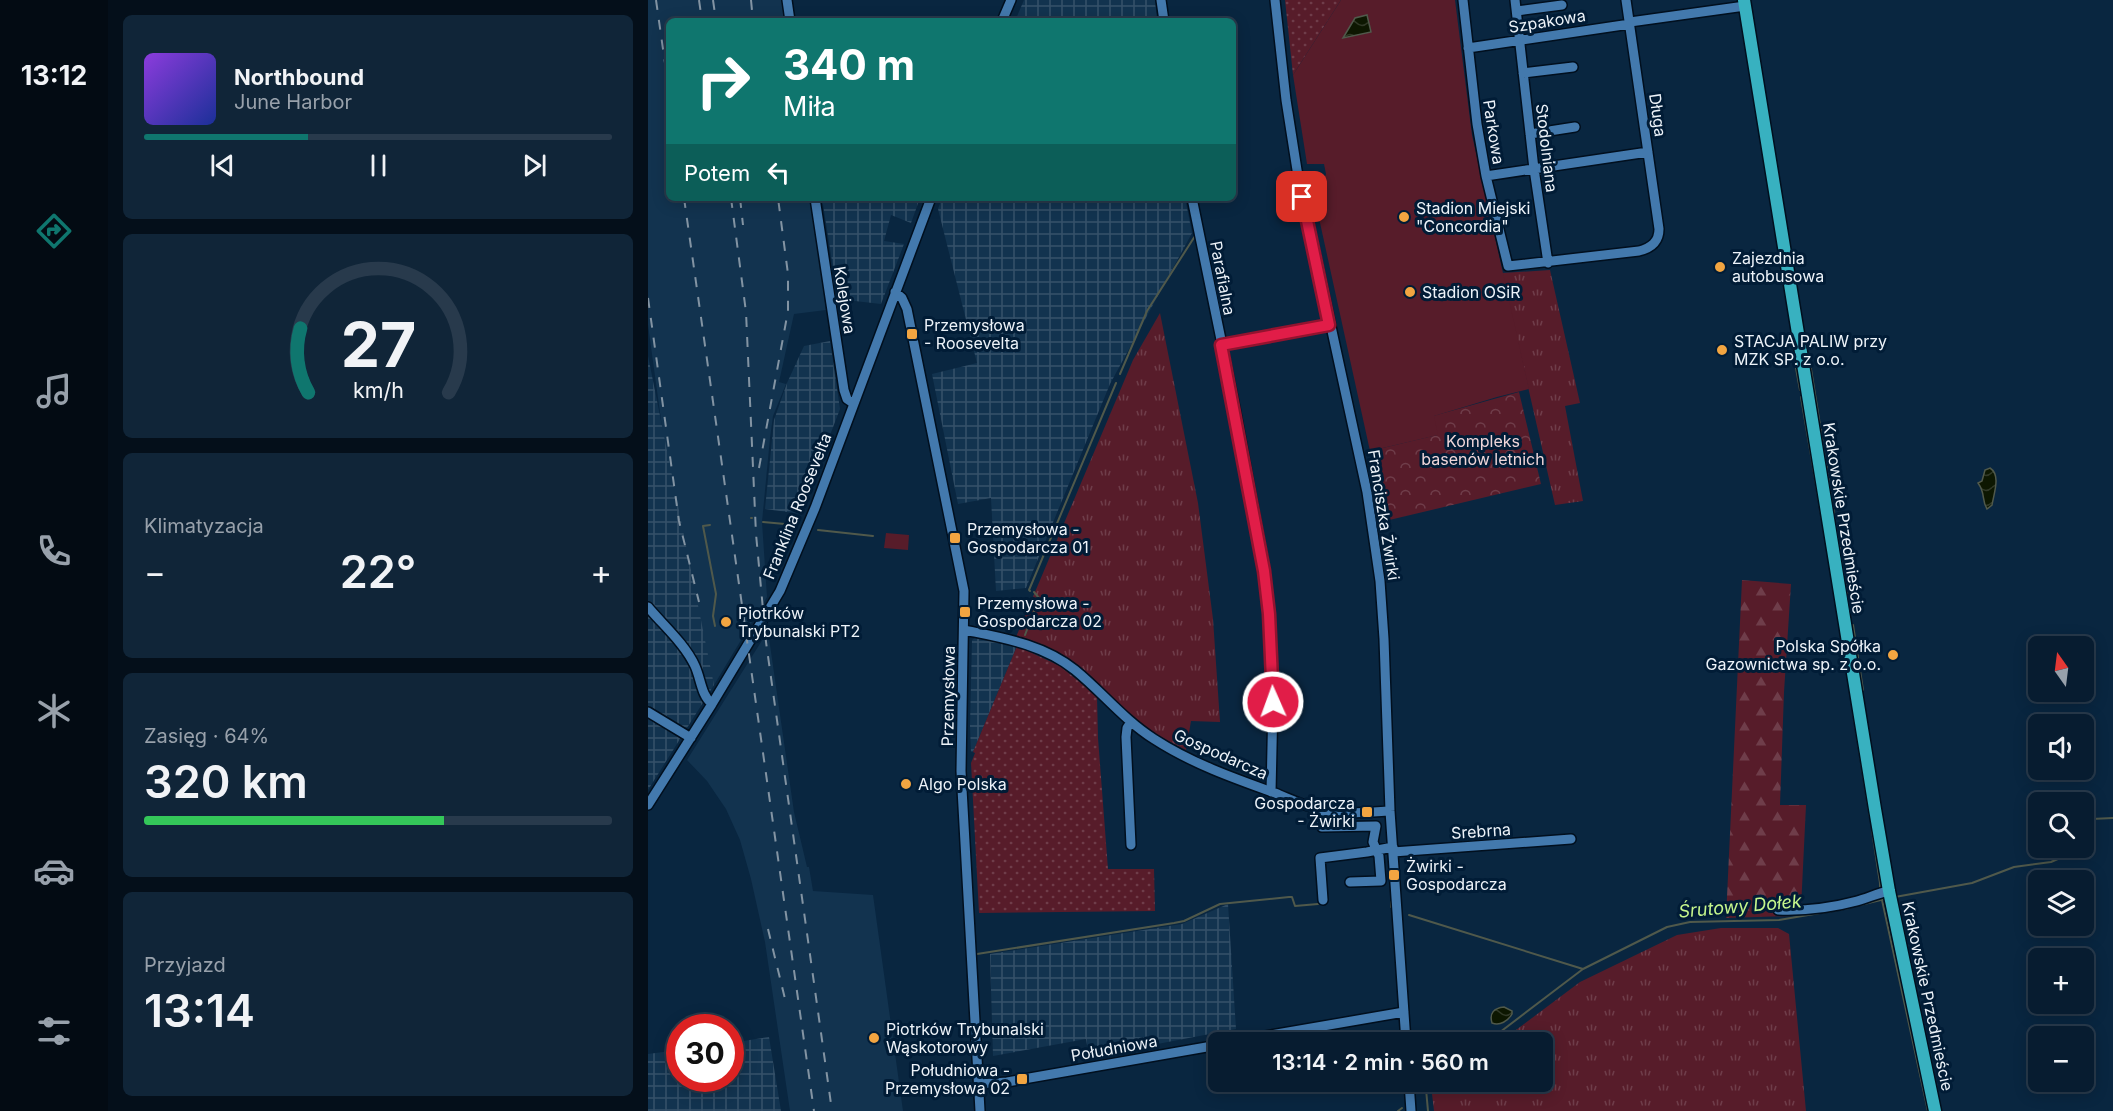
<!DOCTYPE html>
<html lang="pl">
<meta charset="utf-8">
<style>
:root{--surface:#071c30;--page:#102538;--text:#f1f3f6;--muted:#98a1ab;--line:#283a4c;--accent:#0f766e}
body{margin:0;font-family:Inter,sans-serif;background:var(--page);color:var(--text);height:100vh;display:flex;flex-direction:column;font-size:22px;white-space:nowrap}
*{box-sizing:border-box;margin:0}
p{font-size:20px;color:var(--muted)}
.icon{flex:none;width:33px;height:33px;fill:none;stroke:currentColor;stroke-width:2;stroke-linecap:round;stroke-linejoin:round}
.map{position:relative;flex:1;overflow:hidden}
.panel{display:flex;flex-direction:column;gap:15px;padding:15px;background:#040f1a;width:540px}
.panel>*{flex:none}
.banner{position:absolute;left:18px;top:18px;width:570px;height:183px;border-radius:9px;box-shadow:0 3px 15px #0003,0 0 0 2px var(--line);background:#0f766e;color:#fff;overflow:hidden}
.needle{width:39px;rotate:346deg}
.buttons{position:absolute;left:1380px;top:636px;display:grid;gap:12px}
.buttons a{display:grid;place-items:center;width:66px;height:66px;border-radius:9px;background:var(--surface);box-shadow:0 3px 15px #0003,0 0 0 2px var(--line);font-size:30px}
.speed{position:absolute;left:18px;top:1014px;display:flex;gap:12px;font-size:30px;font-weight:700;text-align:center}
.speed>*{display:grid;place-content:center;width:78px;height:78px;border-radius:50%;background:var(--surface);box-shadow:0 3px 15px #0003,0 0 0 2px var(--line);line-height:1}
.speed .limit{border:9px solid #d22;background:#fff;color:#111}
.pin{position:absolute;display:grid;place-items:center;width:51px;height:51px;color:#fff;margin:-26px;border-radius:12px;box-shadow:0 3px 9px #0006}
.me{position:absolute;width:66px;margin:-33px;rotate:358deg;stroke-linejoin:round;filter:drop-shadow(0 0 4px #0008)}
.turn{display:flex;align-items:center;gap:21px;height:126px;padding:0 18px;font-size:27px}
.turn .icon{width:78px;height:78px;stroke-width:2.5}
.turn b{display:block;font-size:42px;line-height:51px}
.then{display:flex;align-items:center;height:57px;padding:0 18px;background:#0003;gap:12px;font-size:22px}
.big{font-size:45px;font-weight:600;line-height:1.1}
.panel .widget{flex:1;display:flex;flex-direction:column;justify-content:center;gap:9px;min-width:0;padding:0 21px;border-radius:9px;background:var(--page)}
.panel .dial{align-items:center;gap:0}
.dial svg{height:156px;overflow:visible;fill:none;stroke:var(--line);stroke-width:7;stroke-linecap:round;text-anchor:middle}
.dial text{fill:var(--text);stroke:none}
.song{display:flex;align-items:center;gap:18px}
.cover{width:72px;height:72px;border-radius:9px;background:linear-gradient(135deg,hsl(270 70% 55%),hsl(230 70% 35%))}
.played{height:6px;border-radius:3px;background:linear-gradient(90deg,var(--accent) 35%,var(--line) 35%)}
.keys{display:flex;justify-content:space-around;direction:ltr}
.heat{display:flex;justify-content:space-between;align-items:center;font-size:33px;direction:ltr}
.charge{height:9px;border-radius:4px;background:linear-gradient(90deg,#34c759 64%,var(--line) 0)}
.trip{position:absolute;left:560px;top:1032px;width:345px;height:60px;border-radius:9px;background:var(--surface);box-shadow:0 3px 15px #0003,0 0 0 2px var(--line);font-weight:600;line-height:60px;text-align:center}
main{display:flex;flex:1;min-height:0}
.dock{display:flex;flex-direction:column;width:108px;justify-content:space-around;align-items:center;background:#030b13;color:var(--muted)}
.dock .icon{width:42px;height:42px}
.dock .on{color:var(--accent)}
.dock b{font-size:27px;color:var(--text)}
.map>svg:first-child{display:block}
</style>
<main>
<nav class="dock">
<b>13:12</b>
<svg class="icon on" aria-label="directions" viewBox="0 0 24 24"><path d="M12 3l9 9-9 9-9-9zM9 14v-3h6M13 9l2 2-2 2"/></svg>
<svg class="icon" aria-label="music" viewBox="0 0 24 24"><path d="M9 18V5l10-2v13"/><circle cx="6" cy="18" r="3"/><circle cx="16" cy="16" r="3"/></svg>
<svg class="icon" aria-label="phone" viewBox="0 0 24 24"><path d="M5 4h4l2 5-3 2q2 4 5 5l2-3 5 2v4C11 20 4 13 5 4z"/></svg>
<svg class="icon" aria-label="climate" viewBox="0 0 24 24"><path d="M12 3v18M4 7l16 10M4 17L20 7"/></svg>
<svg class="icon" aria-label="car" viewBox="0 0 24 24"><path d="M5 17H2v-5l4-1 3-4h7l3 4 3 1v5h-3M9 17h6M6 11h13"/><circle cx="7" cy="17" r="2"/><circle cx="17" cy="17" r="2"/></svg>
<svg class="icon" aria-label="filters" viewBox="0 0 24 24"><path d="M4 7h16M4 17h16"/><circle cx="9" cy="7" r="2"/><circle cx="15" cy="17" r="2"/></svg>
</nav>
<section class="panel">
<div class="widget">
<div class="song"><i class="cover"></i><div><b>Northbound</b><p>June Harbor</p></div></div>
<div class="played"></div>
<div class="keys"><svg class="icon" aria-label="previous" viewBox="0 0 24 24"><path d="M18 5L8 12l10 7zM5 5v14"/></svg><svg class="icon" aria-label="pause" viewBox="0 0 24 24"><path d="M8 5v14M16 5v14"/></svg><svg class="icon" aria-label="next" viewBox="0 0 24 24"><path d="M6 5l10 7-10 7zM19 5v14"/></svg></div>
</div>
<div class="widget dial"><svg viewBox="0 0 100 80">
<path d="M14 69A42 42 0 1 1 86 69"/>
<path d="M14 69A42 42 0 0 1 10 36" stroke="#0f766e"/>
<text x="50" y="56" font-size="32" font-weight="700">27</text>
<text x="50" y="72" font-size="11">km/h</text>
</svg></div>
<div class="widget"><p>Klimatyzacja</p>
<div class="heat"><a>−</a><b class="big">22°</b><a>+</a></div>
</div>
<div class="widget"><p>Zasięg · 64%</p><b class="big">320 km</b><div class="charge"></div></div>
<div class="widget"><p>Przyjazd</p><b class="big">13:14</b></div>
</section>
<div class="map">
<svg width="1465" height="1111" viewBox="0 0 1465 1111">
<defs>
<pattern id="industrial-grid" width="8" height="8" patternUnits="userSpaceOnUse" patternTransform="scale(1.5)"><rect width="8" height="8" fill="#12334f"/><path d="M0 4h8M4 0v8" fill="none" stroke="#355169"/></pattern>
<pattern id="grass-tufts" width="24" height="20" patternUnits="userSpaceOnUse" patternTransform="scale(1.5)"><rect width="24" height="20" fill="#571c2a"/><path d="M3 7l-1-3M5 7V3M7 7l1-3M15 17l-1-3M17 17v-4M19 17l1-3" fill="none" stroke="#6f3d4a"/></pattern>
<pattern id="forest-firs" width="22" height="20" patternUnits="userSpaceOnUse" patternTransform="scale(1.5)"><rect width="22" height="20" fill="#571c2a"/><path d="M5 1l3.5 6h-7zM16 11l3.5 6h-7z" fill="#6f3d4a"/></pattern>
<pattern id="park-crowns" width="20" height="18" patternUnits="userSpaceOnUse" patternTransform="scale(1.5)"><rect width="20" height="18" fill="#571c2a"/><path d="M2 6a3 3 0 1 1 6 0M12 15a3 3 0 1 1 6 0" fill="none" stroke="#6f3d4a"/></pattern>
<pattern id="garden-dots" width="8" height="8" patternUnits="userSpaceOnUse" patternTransform="scale(1.5)"><rect width="8" height="8" fill="#571c2a"/><path d="M2 2h.1M6 6h.1" fill="none" stroke="#6f3d4a" stroke-width="1.8" stroke-linecap="round"/></pattern>
<pattern id="water-waves" width="16" height="10" patternUnits="userSpaceOnUse" patternTransform="scale(1.5)"><rect width="16" height="10" fill="#0d1701"/><path d="M0 5q4-4 8 0t8 0" fill="none" stroke="#313927"/></pattern>
</defs>
<rect width="100%" height="100%" fill="#092640"/>
<path fill="#12334f" d="M0,0H135L137,21H21V198H163L178,310L146,314L131,382L138,384L125,416L122,438L114,522L119,597L66,685L45,612L27,522L0,325Z
M120,631L146,812L159,867H161L165,891L225,895L255,1111H142L117,942L103,879L92,840L78,809L59,781L39,760Z"/>
<path fill="url(#industrial-grid)" d="M376,0H507L509,21H367Z
M174,198H272L263,223L243,215L236,241L256,244L233,304L190,299Z
M294,198H537L544,233L462,384L378,588L348,591L343,498L310,504L284,374L329,363L290,209Z
M182,341L192,409L172,461L174,463L154,514L117,509L126,420L139,383L156,346Z
M0,356L66,685L0,790Z
M327,638L337,640L339,638L369,646L325,752H323L322,726L324,640Z
M580,904L588,1029L441,1057L438,1039L345,1056L342,954L534,924Z
M121,1037L133,1111H0V1054L31,1050L32,1078H82L83,1043Z"/>
<path fill="url(#grass-tufts)" d="M902,270L932,403L917,406L935,501L907,505L854,273Z
M512,313L550,503L565,619L572,722L543,721L538,750C519,740 498,730 482,715C460,696 442,670 416,656C401,647 385,642 368,637L485,360Z
M1073,928H1130L1141,934L1158,1111H786L784,1094L800,1082H894V1042H852L932,982L1029,935Z"/>
<path fill="url(#forest-firs)" d="M1094,580L1143,584L1136,692L1132,805H1158L1153,908L1144,916L1078,918Z"/>
<path fill="url(#park-crowns)" d="M871,392L893,484L737,521L722,451L789,435L785,416Z"/>
<path fill="url(#garden-dots)" d="M637,0H693L645,75Z
M369,646L412,666L449,696L450,738L460,869H506L507,911L331,913L323,763L327,753L325,752Z"/>
<path fill="#571c2a" d="M693,0H807L824,135L881,389L849,397L786,416L790,435L722,451L667,200L678,174L676,164H659L645,75Z
M238,533L261,535L260,550L236,548Z"/>
<path fill="url(#water-waves)" stroke="#50594b" stroke-width="1.5" d="M719,15L723,32L695,38L707,18Z
M1342,468C1353,475 1346,493 1344,505L1339,509C1333,499 1338,494 1330,483L1334,481L1337,470Z
M856,1007L864,1011V1014C860,1021 852,1026 844,1023C841,1013 846,1008 856,1007Z"/>
<g fill="none" stroke-linecap="round" stroke-linejoin="round">
<path stroke="#50594b" stroke-width="2" d="M1161,357L1187,518
M1148,368L1152,390
M472,374L499,311L547,236
M1153,397L1174,519
M103,518H104
M115,522L148,525
M62,525L55,526L68,594L65,616L67,626
M1189,528L1201,601
M170,530L225,536
M382,591L381,590L468,383
M1205,625L1215,690
M377,635L391,598L386,592
M1205,711L1222,817
M1436,822L1443,819L1465,818
M1224,830L1232,883V888L1229,891
M1247,897L1324,883L1366,867L1403,862L1419,855L1428,848
M1234,900L1280,1111
M743,902V907
M1212,905L1237,899
M761,915L935,969
M329,954L526,923L536,921L572,904L641,897H644L647,906L670,904
M839,1042L935,969L1019,927L1042,922L1131,920L1201,908
M778,1089L780,1111
M773,1092L787,1082
M750,1111L754,1108"/>
<defs>
<path id="minor" d="M139,0L142,21
M513,0L516,21
M627,0L638,100L649,170L719,492L732,581L736,639L742,811L758,1042
M815,0L829,124L838,176L860,266L991,251C1003,248 1011,242 1011,229L978,0
M867,0L886,169L900,263
M869,11L914,5
M354,21L363,0
M982,22L1097,6
M820,48L982,24
M875,73L925,67
M882,134L927,127
M838,176L1000,152
M167,198L196,390L199,399L205,403
M544,198L587,408L617,571L621,613L625,702L623,792
M247,292L254,298L259,309L316,591L313,771L332,1111
M574,345L681,325
M0,607C15,625 37,644 47,666C53,679 53,695 64,704
M316,630C355,638 395,644 427,670C454,692 476,720 506,739C543,763 585,778 627,793C642,799 658,807 674,810C696,815 720,812 742,811
M0,712L43,738
M0,805L64,704L132,591L167,508L283,198
M671,810L674,827L728,826L725,842L731,856L733,881L702,882
M483,845L478,737L479,728L483,722
M745,852L923,839
M675,900L672,858L719,852L745,847
M1130,910C1157,911 1183,908 1209,901C1220,898 1230,893 1241,891
M582,1042L756,1012
M761,1082L763,1111
M331,1084L359,1082L570,1045"/>
<path id="major" d="M1096,0L1227,809L1241,891L1287,1111"/>
</defs>
<use href="#minor" stroke="#010f1e" stroke-width="12"/>
<use href="#major" stroke="#010f1e" stroke-width="15"/>
<use href="#minor" stroke="#4379ad" stroke-width="9"/>
<use href="#major" stroke="#38b1c0" stroke-width="12"/>
<path stroke="#8394a3" stroke-width="2" stroke-dasharray="10 10" stroke-linecap="butt" d="M8,0L21,91
M51,0L54,21
M65,0L68,21
M103,0L105,21
M36,198L166,1111
M83,198L98,312L108,534L118,642L184,1111
M92,198L95,225
M0,298L31,521L51,602
M111,468L140,311V274L130,198
M120,929L138,1003"/>
</g>
<g fill="none" stroke-linecap="round" stroke-linejoin="round">
<defs>
<path id="route" d="M625,702L621,614L616,571L573,345L681,325L654,197"/>
</defs>
<use href="#route" stroke="#92132f" stroke-width="15"/>
<use href="#route" stroke="#e11d48" stroke-width="10"/>
</g>
<g fill="#f2a541" stroke="#011c36" stroke-width="2">
<circle cx="756" cy="217" r="6"/>
<circle cx="1072" cy="267" r="6"/>
<circle cx="762" cy="292" r="6"/>
<rect x="258" y="328" width="12" height="12" rx="3"/>
<circle cx="1074" cy="350" r="6"/>
<rect x="301" y="532" width="12" height="12" rx="3"/>
<rect x="311" y="606" width="12" height="12" rx="3"/>
<circle cx="78" cy="622" r="6"/>
<circle cx="1245" cy="655" r="6"/>
<circle cx="258" cy="784" r="6"/>
<rect x="713" y="806" width="12" height="12" rx="3"/>
<rect x="740" y="869" width="12" height="12" rx="3"/>
<circle cx="226" cy="1038" r="6"/>
<rect x="368" y="1073" width="12" height="12" rx="3"/>
</g>
<g text-anchor="middle" dominant-baseline="central" stroke-width="6" stroke-linejoin="round" paint-order="stroke">
<g font-size="16" fill="#edf3f9" stroke="#011c36">
<text transform="translate(899 21) rotate(-9)">Szpakowa</text>
<text transform="translate(1010 115) rotate(82)">Długa</text>
<text transform="translate(846 132) rotate(81)">Parkowa</text>
<text transform="translate(899 148) rotate(83)">Stodolniana</text>
<text transform="translate(575 278) rotate(79)">Parafialna</text>
<text transform="translate(197 300) rotate(81)">Kolejowa</text>
<text transform="translate(149 506) rotate(-68)">Franklina Roosevelta</text>
<text transform="translate(736 515) rotate(81)">Franciszka Żwirki</text>
<text transform="translate(1196 518) rotate(81)">Krakowskie Przedmieście</text>
<text transform="translate(300 696) rotate(-89)">Przemysłowa</text>
<text transform="translate(573 754) rotate(24)">Gospodarcza</text>
<text transform="translate(833 831) rotate(-4)">Srebrna</text>
<text transform="translate(1280 996) rotate(78)">Krakowskie Przedmieście</text>
<text transform="translate(466 1048) rotate(-10)">Południowa</text>
</g>
<g font-size="16" fill="#edf3f9" stroke="#011c36" text-anchor="start">
<text x="768" y="208">Stadion Miejski<tspan x="768" dy="18">"Concordia"</tspan></text>
<text x="1084" y="258">Zajezdnia<tspan x="1084" dy="18">autobusowa</tspan></text>
<text x="774" y="292">Stadion OSiR</text>
<text x="276" y="325">Przemysłowa<tspan x="276" dy="18">- Roosevelta</tspan></text>
<text x="1086" y="341">STACJA PALIW przy<tspan x="1086" dy="18">MZK SP. z o.o.</tspan></text>
<text x="319" y="529">Przemysłowa -<tspan x="319" dy="18">Gospodarcza 01</tspan></text>
<text x="329" y="603">Przemysłowa -<tspan x="329" dy="18">Gospodarcza 02</tspan></text>
<text x="90" y="613">Piotrków<tspan x="90" dy="18">Trybunalski PT2</tspan></text>
<text x="1233" y="646" text-anchor="end">Polska Spółka<tspan x="1233" dy="18">Gazownictwa sp. z o.o.</tspan></text>
<text x="270" y="784">Algo Polska</text>
<text x="707" y="803" text-anchor="end">Gospodarcza<tspan x="707" dy="18">- Żwirki</tspan></text>
<text x="758" y="866">Żwirki -<tspan x="758" dy="18">Gospodarcza</tspan></text>
<text x="238" y="1029">Piotrków Trybunalski<tspan x="238" dy="18">Wąskotorowy</tspan></text>
<text x="362" y="1070" text-anchor="end">Południowa -<tspan x="362" dy="18">Przemysłowa 02</tspan></text>
</g>
<g font-size="16" fill="#f0d6d9" stroke="#011c36">
<text x="835" y="441">Kompleks<tspan x="835" dy="18">basenów letnich</tspan></text>
</g>
<g font-size="18" font-style="italic" fill="#c6f78c" stroke="#011c36">
<text transform="translate(1092 906) rotate(-5)">Śrutowy Dołek</text>
</g>
</g>
</svg>
<div class="buttons">
<a><svg class="needle" viewBox="-14 -14 28 28"><path d="M0-13l5 13h-10z" fill="#e53935"/><path d="M0 13l5-13h-10z" fill="#98a1ab"/></svg></a>
<a><svg class="icon" aria-label="sound" viewBox="0 0 24 24"><path d="M4 9h4l5-4v14l-5-4H4zM17 9q2 3 0 6"/></svg></a>
<a><svg class="icon" aria-label="search" viewBox="0 0 24 24"><circle cx="10" cy="10" r="6"/><path d="M15 15l6 6"/></svg></a>
<a><svg class="icon" aria-label="layers" viewBox="0 0 24 24"><path d="M12 4l9 5-9 5-9-5zM3 14l9 5 9-5"/></svg></a>
<a>+</a>
<a>−</a>
</div>
<div class="speed"><div class="limit">30</div></div>
<div class="pin" style="left:654px;top:197px;background:#d93025"><svg class="icon" aria-label="arrive" viewBox="0 0 24 24"><path d="M6 21V4h12l-3 4 3 4H6"/></svg></div>
<svg class="me" style="left:625px;top:702px" viewBox="-20 -20 40 40"><circle r="17" fill="#e11d48" stroke="#fff" stroke-width="3"/><path d="M0-11L8 9 0 5-8 9z" fill="#fff"/></svg>
<div class="trip">13:14 · 2 min · 560 m</div>
<div class="banner">
<div class="turn"><svg class="icon" aria-label="right" viewBox="0 0 24 24"><path d="M7 20v-9h11M14 6l5 5-5 5"/></svg><div><b>340 m</b>Miła</div></div>
<div class="then">Potem<svg class="icon" aria-label="left" viewBox="0 0 24 24"><path d="M17 20v-9H6M10 6l-5 5 5 5"/></svg></div>
</div>
</div>
</main>
